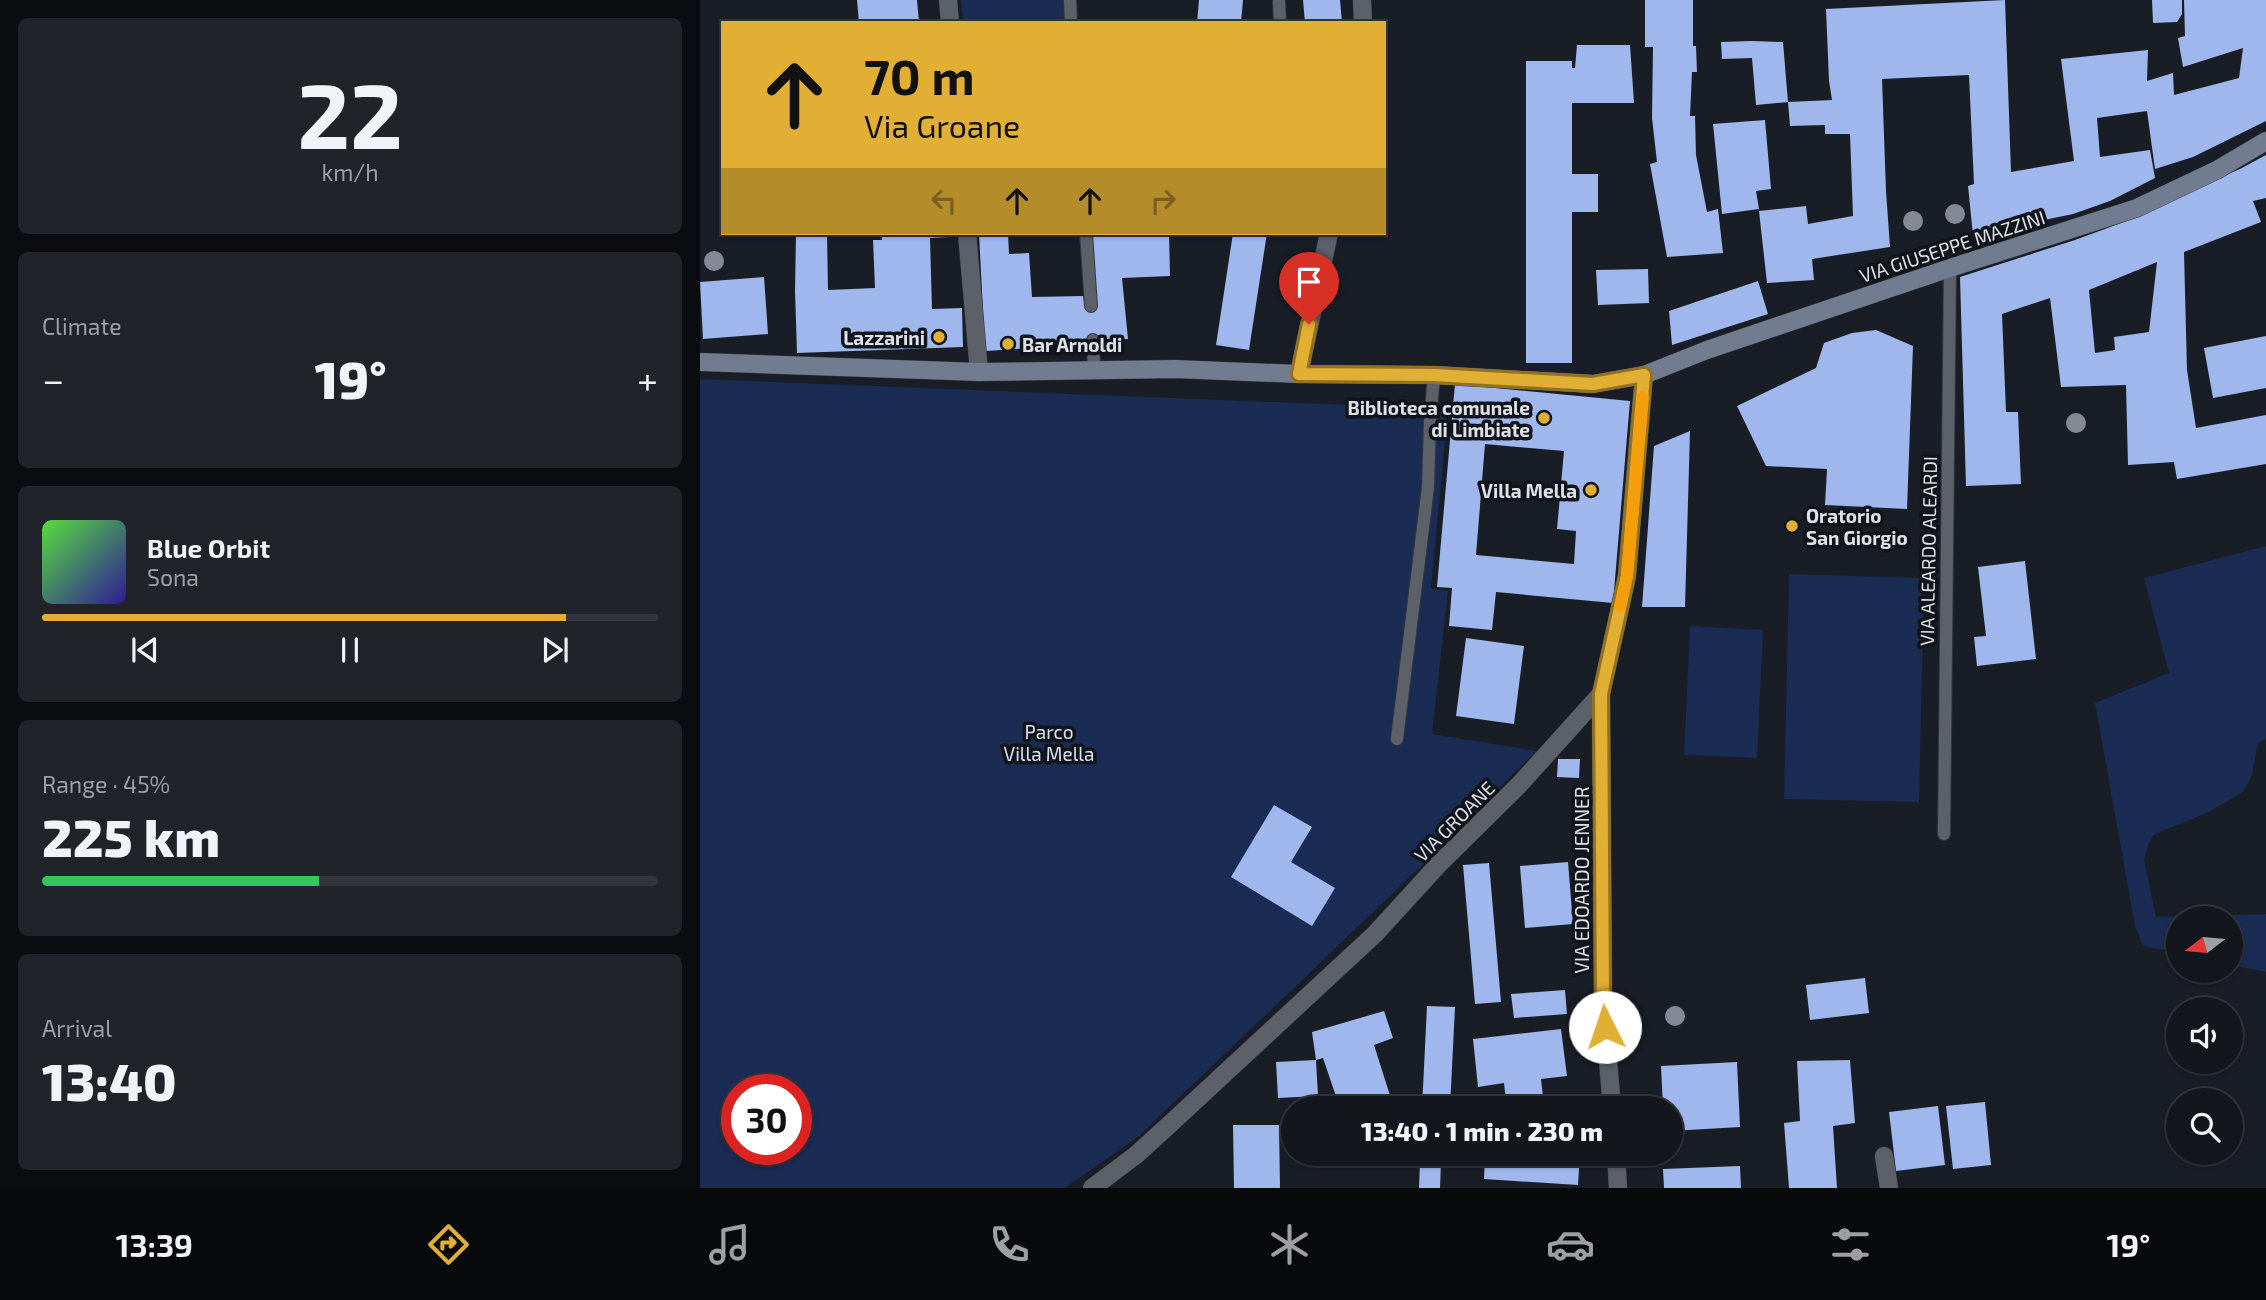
<!DOCTYPE html>
<meta charset="utf-8">
<style>
:root{--surface:#13161c;--page:#202329;--text:#f1f3f6;--muted:#9d9fa3;--line:#32353b;--accent:#e1af34}
body{margin:0;font-family:"Exo 2",sans-serif;background:var(--page);color:var(--text);height:100vh;display:flex;flex-direction:column;font-size:26px;white-space:nowrap}
*{box-sizing:border-box;margin:0}
p{font-size:23px;color:var(--muted)}
.icon{flex:none;width:38px;height:38px;fill:none;stroke:currentColor;stroke-width:2;stroke-linecap:round;stroke-linejoin:round}
.map{position:relative;flex:1;overflow:hidden}
.details{display:flex;flex-direction:column;gap:18px;padding:18px;background:#0a0c0f;width:700px}
.details>*{flex:none}
.banner{position:absolute;left:21px;top:21px;width:665px;height:214px;border-radius:0px;box-shadow:0 2px 5px #0004,0 0 0 2px var(--line);background:#e1af34;color:#111;overflow:hidden}
.needle{width:46px;rotate:254deg}
.tools{position:absolute;left:1466px;top:906px;display:grid;gap:14px}
.tools a{display:grid;place-items:center;width:77px;height:77px;border-radius:50%;background:var(--surface);box-shadow:0 2px 5px #0004,0 0 0 2px var(--line);font-size:35px}
.speed{position:absolute;left:21px;top:1074px;display:flex;gap:14px;font-size:35px;font-weight:700;text-align:center}
.speed>*{display:grid;place-content:center;width:91px;height:91px;border-radius:50%;background:var(--surface);box-shadow:0 2px 5px #0004,0 0 0 2px var(--line);line-height:1}
.speed .limit{border:10px solid #d22;background:#fff;color:#111}
.pin{position:absolute;display:grid;place-items:center;width:60px;height:60px;color:#fff;margin:-72px -30px;border-radius:50% 50% 50% 0;rotate:-45deg;box-shadow:0 0 7px #0007}
.pin .icon{rotate:45deg}
.me{position:absolute;width:77px;margin:-38px;rotate:356deg;stroke-linejoin:round;filter:drop-shadow(0 0 5px #0008)}
.turn{display:flex;align-items:center;gap:24px;height:147px;padding:0 28px;font-size:32px}
.turn .icon{width:91px;height:91px;stroke-width:2.5}
.turn b{display:block;font-size:49px;line-height:60px}
.lanes{display:flex;align-items:center;height:66px;padding:0 28px;background:#0003;justify-content:center;gap:35px;direction:ltr}
.lanes .off{opacity:.35}
.big{font-size:52px;font-weight:800;line-height:1.1}
.details .widget{flex:1;display:flex;flex-direction:column;justify-content:center;gap:10px;min-width:0;padding:0 24px;border-radius:10px;background:var(--page)}
.details .dial{align-items:center;gap:0}
.dial b{font-size:91px;line-height:1}
.song{display:flex;align-items:center;gap:21px}
.cover{width:84px;height:84px;border-radius:10px;background:linear-gradient(135deg,hsl(110 70% 55%),hsl(250 70% 35%))}
.played{height:7px;border-radius:4px;background:linear-gradient(90deg,var(--accent) 85%,var(--line) 85%)}
.keys{display:flex;justify-content:space-around;direction:ltr}
.heat{display:flex;justify-content:space-between;align-items:center;font-size:38px;direction:ltr}
.charge{height:10px;border-radius:5px;background:linear-gradient(90deg,#34c759 45%,var(--line) 0)}
.trip{position:absolute;left:581px;top:1096px;width:402px;height:70px;border-radius:35px;background:var(--surface);box-shadow:0 2px 5px #0004,0 0 0 2px var(--line);font-weight:800;line-height:70px;text-align:center}
.tabs{display:flex;height:112px;justify-content:space-around;align-items:center;background:#08090b;color:var(--muted)}
.tabs .icon{width:49px;height:49px}
.tabs .current{color:var(--accent)}
.tabs b{font-size:32px;color:var(--text)}
main{display:flex;flex:1;min-height:0}
.map>svg:first-child{display:block}
</style>
<main>
<section class="details">
<div class="widget dial"><b>22</b><p>km/h</p></div>
<div class="widget"><p>Climate</p>
<div class="heat"><a>−</a><b class="big">19°</b><a>+</a></div>
</div>
<div class="widget">
<div class="song"><i class="cover"></i><div><b>Blue Orbit</b><p>Sona</p></div></div>
<div class="played"></div>
<div class="keys"><svg class="icon" aria-label="previous" viewBox="0 0 24 24"><path d="M18 5L8 12l10 7zM5 5v14"/></svg><svg class="icon" aria-label="pause" viewBox="0 0 24 24"><path d="M8 5v14M16 5v14"/></svg><svg class="icon" aria-label="next" viewBox="0 0 24 24"><path d="M6 5l10 7-10 7zM19 5v14"/></svg></div>
</div>
<div class="widget"><p>Range · 45%</p><b class="big">225 km</b><div class="charge"></div></div>
<div class="widget"><p>Arrival</p><b class="big">13:40</b></div>
</section>
<div class="map">
<svg width="1566" height="1188" viewBox="0 0 1566 1188">
<rect width="100%" height="100%" fill="#191d25"/>
<path fill="#1a2b54" fill-rule="evenodd" d="M261,0H363L365,23H263Z
M0,379L748,409L731,588L748,591L732,734L836,751L716,871L439,1136L365,1188H0ZM37,1090H96V1150H37Z
M1566,546V739L1558,743L1552,774L1548,784L1541,793L1511,811L1460,832L1454,835L1449,843L1444,860L1456,917L1566,914V972L1531,965V919H1479V953L1443,946L1435,926L1395,703L1469,673L1444,578Z
M1089,574L1224,578L1219,802L1084,799Z
M990,626L1063,630L1057,758L984,755Z"/>
<path fill="#9fb7ec" fill-rule="evenodd" d="M157,0H217L219,23H159Z
M499,0H543L541,23H497Z
M603,0H640L642,23H605Z
M945,0H993V46H996L997,72H992L990,116H995L996,155L1007,212L1018,209L1023,253L967,257L950,164L957,162L952,118L953,47H945Z
M1305,0L1311,172L1374,161L1361,59L1448,50L1447,81L1473,73L1474,95L1539,78L1543,48L1483,67L1478,38L1485,36L1484,0H1566V121L1493,157L1455,169L1447,111L1397,118L1400,157L1450,150L1455,178L1410,201L1373,214L1273,235L1268,186L1274,184L1269,75L1182,79L1186,191L1190,247L1112,259L1114,280L1067,283L1059,211L1106,206L1108,224L1153,216L1150,134H1125V125L1090,126L1088,102L1132,100L1129,81L1126,9Z
M1452,0H1482V14L1477,22L1453,23Z
M1052,41L1083,42L1088,102L1056,105L1052,58L1022,59L1021,42Z
M877,45H930L934,103H872V174H898V212H872V363H826V61H872V68H875Z
M1065,120L1071,189L1056,191L1059,209L1022,214L1013,124Z
M1566,155V198L1553,201L1561,222L1484,252L1487,370L1496,428L1566,415V464L1477,479L1474,462L1428,465L1426,385L1361,387L1350,298L1302,314L1306,412H1318L1321,484L1266,486L1260,277L1375,240L1448,213L1488,191L1540,169ZM1457,262L1449,332L1414,337L1415,350L1395,353L1389,290Z
M96,233H127L128,290L175,288L173,240H182V233H249L250,237L230,238L232,309L262,308L263,347L97,353L95,291Z
M279,233H308L309,254L329,253L332,297L383,296L385,306H394L391,233H469L470,276L422,278L428,339L385,341L334,348L285,351Z
M533,233H567L549,350L516,345Z
M948,269L949,303L898,305L896,270Z
M64,277L68,334L3,339L0,282Z
M1058,281L1068,314L972,345L969,311Z
M1176,330L1213,346L1207,509L1125,505L1127,469L1066,466L1037,406L1116,368L1124,343L1152,333Z
M1566,336V388L1513,398L1504,348Z
M755,384L930,401L913,603L796,592L792,630L749,626L752,588L737,587ZM785,444L864,451L857,529L876,531L874,564L776,555Z
M990,431L985,607H942L954,446Z
M1325,561L1336,659L1277,666L1274,637L1286,636L1278,567Z
M766,638L824,646L814,724L756,716Z
M858,759H880L879,778L857,777Z
M574,805L612,827L591,862L635,888L612,926L531,877Z
M868,862L873,924L825,928L820,866Z
M789,863L801,1002L775,1004L763,865Z
M1165,978L1169,1013L1110,1020L1106,985Z
M865,990L867,1014L814,1018L811,994Z
M727,1006L755,1007L750,1108H722Z
M684,1011L693,1038L674,1045L694,1108H640L623,1058L616,1060L612,1032Z
M861,1029L867,1076L841,1079L843,1097L806,1101L804,1083L778,1087L773,1039Z
M616,1060L618,1096L578,1098L576,1062Z
M1150,1060L1155,1123L1133,1126L1137,1188H1089L1084,1123L1100,1121L1097,1061Z
M1037,1062L1040,1127L971,1131V1108H963L961,1066Z
M1285,1102L1291,1165L1253,1169L1246,1106Z
M1238,1106L1245,1165L1196,1171L1189,1112Z
M533,1125H579L580,1188H534Z
M785,1153H880L878,1185L784,1179Z
M720,1161L741,1162L740,1188H719Z
M1040,1166L1041,1188H964L963,1169Z"/>
<g fill="none" stroke-linecap="round" stroke-linejoin="round">
<defs>
<path id="lane" d="M370,0L371,23
M579,2L580,23
M386,233L391,306
M393,340L394,371
M697,739L728,487L730,421L734,375
M1244,834L1250,268"/>
<path id="street" d="M248,0L250,23
M662,0L663,23
M267,233L279,372
M599,374L629,233
M901,694L903,1000L912,1108
M916,1153L918,1188
M1184,1156L1189,1188
M392,1188L436,1155L469,1125L675,934L739,864L819,785L901,694L927,576L944,375"/>
<path id="secondary" d="M0,362L279,372L475,369L599,374L734,375L893,384L944,375L1007,350L1250,268L1437,208L1517,170L1566,141"/>
</defs>
<use href="#lane" stroke="#35373e" stroke-width="14"/>
<use href="#street" stroke="#35373e" stroke-width="19"/>
<use href="#secondary" stroke="#35373e" stroke-width="19"/>
<use href="#lane" stroke="#5b6069" stroke-width="12"/>
<use href="#street" stroke="#5b6069" stroke-width="18"/>
<use href="#secondary" stroke="#727c90" stroke-width="18"/>
</g>
<g fill="#838995">
<circle cx="1255" cy="214" r="10"/>
<circle cx="1213" cy="221" r="10"/>
<circle cx="14" cy="261" r="10"/>
<circle cx="1376" cy="423" r="10"/>
<circle cx="975" cy="1016" r="10"/>
</g>
<g fill="none" stroke-linecap="round" stroke-linejoin="round">
<defs>
<path id="route" d="M609,324L599,374L734,375L893,384L944,375L927,576L901,694L903,1000L905,1027"/>
</defs>
<use href="#route" stroke="#927222" stroke-width="18"/>
<use href="#route" stroke="#e1af34" stroke-width="12"/>
<path stroke="#f59e0b" stroke-width="12" d="M920,606L927,576L943,397"/>
</g>
<g fill="#e1af34" stroke="#10141b" stroke-width="2.5">
<circle cx="239" cy="337" r="7"/>
<circle cx="308" cy="344" r="7"/>
<circle cx="844" cy="418" r="7"/>
<circle cx="891" cy="490" r="7"/>
<circle cx="1092" cy="526" r="7"/>
</g>
<g text-anchor="middle" dominant-baseline="central" stroke-width="7" stroke-linejoin="round" paint-order="stroke">
<g font-size="19" fill="#dee1e7" stroke="#10141b">
<text transform="translate(1252 246) rotate(-18)">VIA GIUSEPPE MAZZINI</text>
<text transform="translate(1228 551) rotate(-89)">VIA ALEARDO ALEARDI</text>
<text transform="translate(754 821) rotate(-45)">VIA GROANE</text>
<text transform="translate(881 880) rotate(-90)">VIA EDOARDO JENNER</text>
</g>
<g font-size="19" font-weight="bold" fill="#dee1e7" stroke="#10141b" text-anchor="end">
<text x="225" y="337">Lazzarini</text>
<text x="322" y="344" text-anchor="start">Bar Arnoldi</text>
<text x="830" y="407">Biblioteca comunale<tspan x="830" dy="22">di Limbiate</tspan></text>
<text x="877" y="490">Villa Mella</text>
<text x="1106" y="515" text-anchor="start">Oratorio<tspan x="1106" dy="22">San Giorgio</tspan></text>
</g>
<g font-size="19" fill="#dae1f0" stroke="#10141b">
<text x="349" y="731">Parco<tspan x="349" dy="22">Villa Mella</tspan></text>
</g>
</g>
</svg>
<div class="tools">
<a><svg class="needle" viewBox="-14 -14 28 28"><path d="M0-13l5 13h-10z" fill="#e53935"/><path d="M0 13l5-13h-10z" fill="#9d9fa3"/></svg></a>
<a><svg class="icon" aria-label="sound" viewBox="0 0 24 24"><path d="M4 9h4l5-4v14l-5-4H4zM17 9q2 3 0 6"/></svg></a>
<a><svg class="icon" aria-label="search" viewBox="0 0 24 24"><circle cx="10" cy="10" r="6"/><path d="M15 15l6 6"/></svg></a>
</div>
<div class="speed"><div class="limit">30</div></div>
<div class="pin" style="left:609px;top:324px;background:#d93025"><svg class="icon" aria-label="arrive" viewBox="0 0 24 24"><path d="M6 21V4h12l-3 4 3 4H6"/></svg></div>
<svg class="me" style="left:905px;top:1027px" viewBox="-20 -20 40 40"><circle r="19" fill="#fff"/><path d="M0-13L10 11 0 6-10 11z" fill="#e1af34"/></svg>
<div class="trip">13:40 · 1 min · 230 m</div>
<div class="banner">
<div class="turn"><svg class="icon" aria-label="ahead" viewBox="0 0 24 24"><path d="M12 20V5M6 11l6-6 6 6"/></svg><div><b>70 m</b>Via Groane</div></div>
<div class="lanes"><svg class="icon off" aria-label="left" viewBox="0 0 24 24"><path d="M17 20v-9H6M10 6l-5 5 5 5"/></svg><svg class="icon" aria-label="ahead" viewBox="0 0 24 24"><path d="M12 20V5M6 11l6-6 6 6"/></svg><svg class="icon" aria-label="ahead" viewBox="0 0 24 24"><path d="M12 20V5M6 11l6-6 6 6"/></svg><svg class="icon off" aria-label="right" viewBox="0 0 24 24"><path d="M7 20v-9h11M14 6l5 5-5 5"/></svg></div>
</div>
</div>
</main>
<nav class="tabs">
<b>13:39</b>
<svg class="icon current" aria-label="directions" viewBox="0 0 24 24"><path d="M12 3l9 9-9 9-9-9zM9 14v-3h6M13 9l2 2-2 2"/></svg>
<svg class="icon" aria-label="music" viewBox="0 0 24 24"><path d="M9 18V5l10-2v13"/><circle cx="6" cy="18" r="3"/><circle cx="16" cy="16" r="3"/></svg>
<svg class="icon" aria-label="phone" viewBox="0 0 24 24"><path d="M5 4h4l2 5-3 2q2 4 5 5l2-3 5 2v4C11 20 4 13 5 4z"/></svg>
<svg class="icon" aria-label="climate" viewBox="0 0 24 24"><path d="M12 3v18M4 7l16 10M4 17L20 7"/></svg>
<svg class="icon" aria-label="car" viewBox="0 0 24 24"><path d="M5 17H2v-5l4-1 3-4h7l3 4 3 1v5h-3M9 17h6M6 11h13"/><circle cx="7" cy="17" r="2"/><circle cx="17" cy="17" r="2"/></svg>
<svg class="icon" aria-label="filters" viewBox="0 0 24 24"><path d="M4 7h16M4 17h16"/><circle cx="9" cy="7" r="2"/><circle cx="15" cy="17" r="2"/></svg>
<b>19°</b>
</nav>
